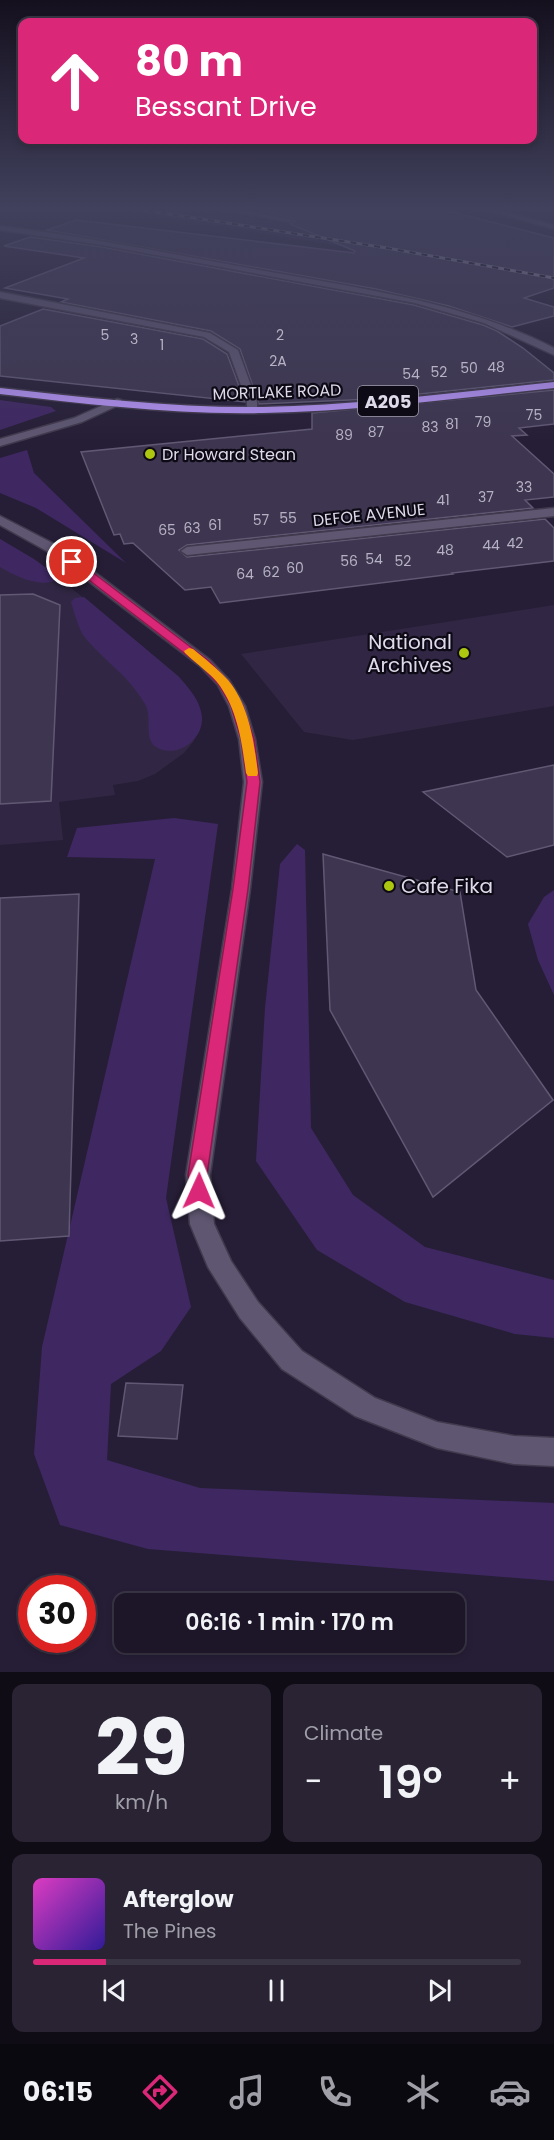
<!DOCTYPE html>
<meta charset="utf-8">
<style>
:root{--surface:#1c1628;--page:#292334;--text:#f1f3f6;--muted:#a09fa8;--line:#3a3545;--accent:#db2777}
body{margin:0;font-family:Poppins,sans-serif;background:var(--page);color:var(--text);height:100vh;display:flex;flex-direction:column;font-size:22px;white-space:nowrap}
*{box-sizing:border-box;margin:0}
p{font-size:20px;color:var(--muted)}
.icon{flex:none;width:33px;height:33px;fill:none;stroke:currentColor;stroke-width:2;stroke-linecap:round;stroke-linejoin:round}
.map{position:relative;height:1672px;overflow:hidden}
.drawer{display:flex;flex-direction:column;gap:12px;padding:12px;background:#0f0c16;flex:1}
.drawer>*{flex:none}
.guide{position:absolute;left:18px;top:18px;width:519px;height:126px;border-radius:12px;box-shadow:0 3px 9px #0003,0 0 0 2px var(--line);background:#db2777;color:#fff;overflow:hidden}
.speed{position:absolute;left:18px;top:1575px;display:flex;gap:12px;font-size:30px;font-weight:700;text-align:center}
.speed>*{display:grid;place-content:center;width:78px;height:78px;border-radius:50%;background:var(--surface);box-shadow:0 3px 9px #0003,0 0 0 2px var(--line);line-height:1}
.speed .limit{border:9px solid #d22;background:#fff;color:#111}
.pin{position:absolute;display:grid;place-items:center;width:51px;height:51px;color:#fff;margin:-26px;border:3px solid #fff;border-radius:50%;box-shadow:0 2px 6px #0007}
.me{position:absolute;width:66px;margin:-33px;rotate:1deg;stroke-linejoin:round;filter:drop-shadow(0 0 4px #0008)}
.turn{display:flex;align-items:center;gap:21px;height:126px;padding:0 18px;font-size:27px}
.turn .icon{width:78px;height:78px;stroke-width:2.5}
.turn b{display:block;font-size:42px;line-height:51px}
.big{font-size:45px;font-weight:600;line-height:1.1}
.drawer .widget{flex:1;display:flex;flex-direction:column;justify-content:center;gap:9px;min-width:0;padding:0 21px;border-radius:12px;background:var(--page)}
.drawer .dial{align-items:center;gap:0}
.dial b{font-size:78px;line-height:1}
.song{display:flex;align-items:center;gap:18px}
.cover{width:72px;height:72px;border-radius:9px;background:linear-gradient(135deg,hsl(310 70% 55%),hsl(250 70% 35%))}
.played{height:6px;border-radius:3px;background:linear-gradient(90deg,var(--accent) 15%,var(--line) 15%)}
.keys{display:flex;justify-content:space-around;direction:ltr}
.heat{display:flex;justify-content:space-between;align-items:center;font-size:33px;direction:ltr}
.drawer .tiles{flex:1;display:grid;gap:12px;grid-template-columns:1fr 1fr}
.widget:last-child{grid-column:span 2}
.trip{position:absolute;left:114px;top:1593px;width:351px;height:60px;border-radius:12px;background:var(--surface);box-shadow:0 3px 9px #0003,0 0 0 2px var(--line);font-weight:600;line-height:60px;text-align:center}
.tabs{display:flex;height:96px;justify-content:space-around;align-items:center;background:#0b0910;color:var(--muted)}
.tabs .icon{width:42px;height:42px}
.tabs .active{color:var(--accent)}
.tabs b{font-size:27px;color:var(--text)}
.map>svg:first-child{display:block}
</style>
<div class="map">
<svg width="554" height="1672" viewBox="0 0 554 1672">
<rect width="100%" height="100%" fill="#261e36"/>
<path fill="#312744" d="M112,209H199L554,268V290L372,251Z
M0,539L52,572L178,676L198,703L202,718L200,730L193,742L184,753L155,774L138,781L113,785L115,795L59,802L63,840L0,845Z
M554,605V706L353,740L304,732L241,654Z"/>
<path fill="#3f2862" d="M0,400L51,407L56,411L0,430Z
M27,450L34,473L126,563L36,508L0,493V458Z
M0,539L34,559L60,578C43,590 15,576 0,567Z
M84,597L178,676C188,687 202,702 202,719C202,741 176,759 156,747C143,738 153,717 145,704C128,675 108,664 87,640C79,632 75,614 71,602L75,598Z
M174,818L218,824L166,1198L191,1307L161,1351L111,1384L107,1460L200,1488L554,1503V1581L148,1549L60,1525L34,1454L42,1347L155,859L67,857L77,828Z
M297,844L305,850L311,1128L353,1195L425,1247L554,1280V1338L515,1334L405,1302L317,1250L256,1161L265,1008L280,864Z
M554,890V995L538,960L528,924L544,897Z"/>
<path fill="#3e3650" stroke="#615974" stroke-width="1.5" d="M256,209H440L554,238V288L524,298L554,307V316L512,327L449,306L376,289L47,230L76,220L354,253L355,251L290,224L295,221L293,218Z
M30,237L102,247L414,305L483,325L497,331L523,348L554,373V380L372,399L259,404L240,349L211,331L61,302L68,299L5,288L84,258L4,246Z
M43,309L203,339L227,354L245,402L0,376V326Z
M554,390V424L519,428L527,435L512,436L554,474V497L525,500L533,508L187,545L179,550L187,557L545,519L554,528V561L452,573L453,574L220,603L211,587L185,590L133,543L124,544L120,534L114,535L81,452L312,429V413Z
M33,594L60,605L51,801L0,804V595Z
M554,765V845L507,857L423,792Z
M323,854L460,892L476,990L553,1100L433,1197L330,1010Z
M79,894L69,1236L0,1241V898Z
M126,1383L183,1385L177,1439L118,1436Z"/>
<g fill="none" stroke-linecap="round" stroke-linejoin="round">
<defs>
<path id="minor" d="M221,209H236L293,220L289,222Z
M483,209H494L554,225V229Z
M0,226C89,237 177,255 265,271C364,289 463,302 554,348V355L484,323L415,303L102,245L0,230Z
M0,292L210,333L238,350L257,402V410L252,413L247,410V402L229,352L204,337L0,298Z
M117,399L121,400V404L82,422L0,446V439L74,418Z
M554,508V516L187,555L181,551L187,547Z
M0,516L64,549L210,660L229,680L245,706L255,739L262,782L250,889L210,1175L214,1224L231,1261L258,1302L302,1351L375,1398L437,1422L514,1436L554,1438V1466L514,1464L437,1448L355,1416L282,1369L240,1318L208,1267L190,1224L186,1175L232,889L244,782L239,739L229,706L218,685L200,666L54,555L0,525Z"/>
<path id="highway" d="M554,382V388C457,398 361,411 263,413C175,415 88,404 0,394V388C88,398 175,408 263,407C361,405 457,392 554,382Z"/>
</defs>
<use href="#minor" stroke="#413a4d" stroke-width="3"/>
<use href="#highway" stroke="#413a4d" stroke-width="3"/>
<use href="#minor" fill="#5f5772" fill-rule="evenodd"/>
<use href="#highway" fill="#b392f3" fill-rule="evenodd"/>
<defs>
<path id="rail" d="M137,209L387,248L554,278"/>
</defs>
<use href="#rail" stroke="#918b9f" stroke-width="3"/>
<use href="#rail" stroke="#0e0a15" stroke-width="2" stroke-dasharray="6" stroke-linecap="butt"/>
</g>
<linearGradient id="sky" x2="0" y2="1"><stop stop-color="#15101e"/><stop offset="0.47" stop-color="#41415d"/><stop offset="1" stop-color="#41415d" stop-opacity="0"/></linearGradient>
<rect width="554" height="443" fill="url(#sky)"/>
<path fill="#db2777" stroke="#8e194d" stroke-width="1.5" d="M68,559H75L209,661L230,683L243,706L254,739L260,782L248,889L207,1175L208,1191L205,1196L199,1199L192,1196L188,1175L233,889L247,782L241,739L231,706L219,685L201,666L68,564Z"/>
<path fill="#f59e0b" d="M189,648L193,649C205,659 218,669 228,680C249,705 254,742 258,773L257,776H248L246,773C242,743 238,712 220,686C212,674 196,664 185,653L184,651Z"/>
<g fill="#adc610" stroke="#0e0a15" stroke-width="2">
<circle cx="150" cy="454" r="6"/>
<circle cx="464" cy="653" r="6"/>
<circle cx="389" cy="886" r="6"/>
</g>
<g text-anchor="middle" dominant-baseline="central" stroke-width="4.5" stroke-linejoin="round" paint-order="stroke">
<g font-size="14" fill="#b6b1c4">
<text x="105" y="335">5</text>
<text x="280" y="335">2</text>
<text x="134" y="339">3</text>
<text x="162" y="345">1</text>
<text x="278" y="361">2A</text>
<text x="496" y="367">48</text>
<text x="469" y="368">50</text>
<text x="439" y="372">52</text>
<text x="411" y="374">54</text>
<text x="534" y="415">75</text>
<text x="483" y="422">79</text>
<text x="452" y="424">81</text>
<text x="430" y="427">83</text>
<text x="376" y="432">87</text>
<text x="344" y="435">89</text>
<text x="524" y="487">33</text>
<text x="486" y="497">37</text>
<text x="443" y="500">41</text>
<text x="288" y="518">55</text>
<text x="261" y="520">57</text>
<text x="215" y="525">61</text>
<text x="192" y="528">63</text>
<text x="167" y="530">65</text>
<text x="515" y="543">42</text>
<text x="491" y="545">44</text>
<text x="445" y="550">48</text>
<text x="374" y="559">54</text>
<text x="349" y="561">56</text>
<text x="403" y="561">52</text>
<text x="295" y="568">60</text>
<text x="271" y="572">62</text>
<text x="245" y="574">64</text>
</g>
<g font-size="16" fill="#dedaea" stroke="#0e0a15">
<text transform="translate(277 392) rotate(-2)">MORTLAKE ROAD</text>
<text transform="translate(369 515) rotate(-6)">DEFOE AVENUE</text>
</g>
<g font-size="16" fill="#dedaea" stroke="#0e0a15" text-anchor="start">
<text x="162" y="454">Dr Howard Stean</text>
</g>
<rect fill="#0e0a15" stroke="#a09caa" stroke-width="1.5" x="358" y="386" width="60" height="30" rx="4.5"/>
<g font-size="18" font-weight="bold" fill="#dedaea">
<text x="388" y="401">A205</text>
</g>
<g font-size="20" fill="#dedaea" stroke="#0e0a15" text-anchor="end">
<text x="452" y="642">National<tspan x="452" dy="23">Archives</tspan></text>
<text x="401" y="886" text-anchor="start">Cafe Fika</text>
</g>
</g>
</svg>
<div class="speed"><div class="limit">30</div></div>
<div class="pin" style="left:72px;top:562px;background:#d93025"><svg class="icon" aria-label="arrive" viewBox="0 0 24 24"><path d="M6 21V4h12l-3 4 3 4H6"/></svg></div>
<svg class="me" style="left:199px;top:1191px" viewBox="-20 -20 40 40"><path d="M0-17L14 15 0 8-14 15z" fill="#db2777" stroke="#fff" stroke-width="4"/></svg>
<div class="trip">06:16 · 1 min · 170 m</div>
<div class="guide">
<div class="turn"><svg class="icon" aria-label="ahead" viewBox="0 0 24 24"><path d="M12 20V5M6 11l6-6 6 6"/></svg><div><b>80 m</b>Bessant Drive</div></div>
</div>
</div>
<section class="drawer">
<div class="tiles">
<div class="widget dial"><b>29</b><p>km/h</p></div>
<div class="widget"><p>Climate</p>
<div class="heat"><a>−</a><b class="big">19°</b><a>+</a></div>
</div>
<div class="widget">
<div class="song"><i class="cover"></i><div><b>Afterglow</b><p>The Pines</p></div></div>
<div class="played"></div>
<div class="keys"><svg class="icon" aria-label="previous" viewBox="0 0 24 24"><path d="M18 5L8 12l10 7zM5 5v14"/></svg><svg class="icon" aria-label="pause" viewBox="0 0 24 24"><path d="M8 5v14M16 5v14"/></svg><svg class="icon" aria-label="next" viewBox="0 0 24 24"><path d="M6 5l10 7-10 7zM19 5v14"/></svg></div>
</div>
</div>
</section>
<nav class="tabs">
<b>06:15</b>
<svg class="icon active" aria-label="directions" viewBox="0 0 24 24"><path d="M12 3l9 9-9 9-9-9zM9 14v-3h6M13 9l2 2-2 2"/></svg>
<svg class="icon" aria-label="music" viewBox="0 0 24 24"><path d="M9 18V5l10-2v13"/><circle cx="6" cy="18" r="3"/><circle cx="16" cy="16" r="3"/></svg>
<svg class="icon" aria-label="phone" viewBox="0 0 24 24"><path d="M5 4h4l2 5-3 2q2 4 5 5l2-3 5 2v4C11 20 4 13 5 4z"/></svg>
<svg class="icon" aria-label="climate" viewBox="0 0 24 24"><path d="M12 3v18M4 7l16 10M4 17L20 7"/></svg>
<svg class="icon" aria-label="car" viewBox="0 0 24 24"><path d="M5 17H2v-5l4-1 3-4h7l3 4 3 1v5h-3M9 17h6M6 11h13"/><circle cx="7" cy="17" r="2"/><circle cx="17" cy="17" r="2"/></svg>
</nav>
